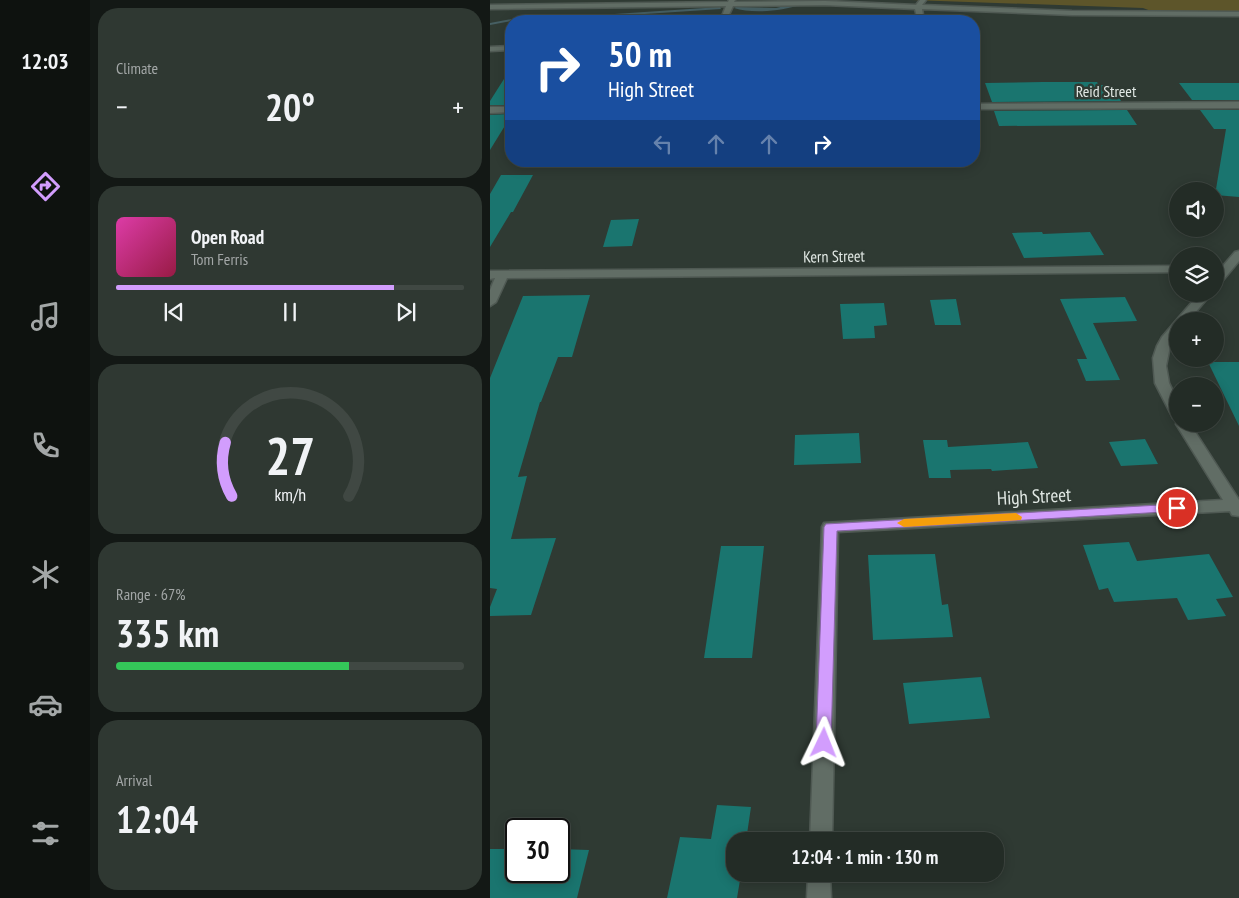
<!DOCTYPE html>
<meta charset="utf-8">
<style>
:root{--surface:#232c26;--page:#2f3832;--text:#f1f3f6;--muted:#a3a7a7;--line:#404843;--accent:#d29dfd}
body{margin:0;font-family:"PT Sans Narrow",sans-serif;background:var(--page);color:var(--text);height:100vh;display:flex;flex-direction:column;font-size:19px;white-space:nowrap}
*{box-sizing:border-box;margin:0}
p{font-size:16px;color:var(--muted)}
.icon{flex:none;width:28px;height:28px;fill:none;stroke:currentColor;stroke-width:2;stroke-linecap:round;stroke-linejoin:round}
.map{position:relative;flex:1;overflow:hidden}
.sheet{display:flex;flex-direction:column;gap:8px;padding:8px;background:#131815;width:400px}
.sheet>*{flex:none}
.guide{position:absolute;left:15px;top:15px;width:475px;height:152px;border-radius:20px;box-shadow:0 2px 12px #0003,0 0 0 1px var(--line);background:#1a4fa0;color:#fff;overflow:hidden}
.fabs{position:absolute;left:679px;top:182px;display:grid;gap:10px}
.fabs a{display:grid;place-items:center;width:55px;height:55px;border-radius:50%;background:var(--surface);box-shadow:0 2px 12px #0003,0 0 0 1px var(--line);font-size:25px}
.speed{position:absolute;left:15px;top:818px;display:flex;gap:10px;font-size:25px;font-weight:700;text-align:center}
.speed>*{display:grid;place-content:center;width:65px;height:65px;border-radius:50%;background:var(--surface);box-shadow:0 2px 12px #0003,0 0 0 1px var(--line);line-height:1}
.speed .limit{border:2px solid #111;border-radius:8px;background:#fff;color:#111}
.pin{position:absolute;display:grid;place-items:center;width:42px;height:42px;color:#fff;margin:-21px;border:2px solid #fff;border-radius:50%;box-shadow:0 1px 5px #0007}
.me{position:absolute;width:55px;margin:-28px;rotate:2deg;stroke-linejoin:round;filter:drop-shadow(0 0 4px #0008)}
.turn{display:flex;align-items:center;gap:18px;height:105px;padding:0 20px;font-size:22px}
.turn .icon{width:65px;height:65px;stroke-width:2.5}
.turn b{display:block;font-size:35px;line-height:42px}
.lanes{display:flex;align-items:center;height:48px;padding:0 20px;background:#0003;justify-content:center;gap:25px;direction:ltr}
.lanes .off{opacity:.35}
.big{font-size:38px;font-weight:700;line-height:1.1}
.sheet .card{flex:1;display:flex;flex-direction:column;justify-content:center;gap:8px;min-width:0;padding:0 18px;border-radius:20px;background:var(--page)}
.sheet .dial{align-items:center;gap:0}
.dial svg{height:130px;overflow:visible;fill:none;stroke:var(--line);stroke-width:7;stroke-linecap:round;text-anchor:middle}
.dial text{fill:var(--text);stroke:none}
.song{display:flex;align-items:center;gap:15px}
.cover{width:60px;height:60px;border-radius:8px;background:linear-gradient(135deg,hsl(320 70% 55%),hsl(340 70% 35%))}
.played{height:5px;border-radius:2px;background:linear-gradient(90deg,var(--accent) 80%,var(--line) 80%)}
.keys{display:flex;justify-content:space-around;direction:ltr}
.heat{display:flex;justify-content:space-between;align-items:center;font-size:28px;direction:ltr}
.charge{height:8px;border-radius:4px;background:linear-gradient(90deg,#34c759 67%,var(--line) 0)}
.trip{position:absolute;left:236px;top:832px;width:278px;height:50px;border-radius:20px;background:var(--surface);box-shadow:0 2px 12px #0003,0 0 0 1px var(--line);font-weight:700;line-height:50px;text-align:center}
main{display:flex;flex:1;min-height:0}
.tabs{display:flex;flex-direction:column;width:90px;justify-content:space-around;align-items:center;background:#0e120f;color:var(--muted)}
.tabs .icon{width:35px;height:35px}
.tabs .selected{color:var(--accent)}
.tabs b{font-size:22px;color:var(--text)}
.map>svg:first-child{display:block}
</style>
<main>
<nav class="tabs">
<b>12:03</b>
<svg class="icon selected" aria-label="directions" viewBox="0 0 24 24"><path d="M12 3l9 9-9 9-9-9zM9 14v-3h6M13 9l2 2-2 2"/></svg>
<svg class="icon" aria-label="music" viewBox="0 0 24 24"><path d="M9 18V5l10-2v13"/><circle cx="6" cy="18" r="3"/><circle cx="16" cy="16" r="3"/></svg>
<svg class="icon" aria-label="phone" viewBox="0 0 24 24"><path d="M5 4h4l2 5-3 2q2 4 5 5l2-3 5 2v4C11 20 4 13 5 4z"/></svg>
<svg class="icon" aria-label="climate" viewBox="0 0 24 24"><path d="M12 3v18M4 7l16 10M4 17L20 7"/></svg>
<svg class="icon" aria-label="car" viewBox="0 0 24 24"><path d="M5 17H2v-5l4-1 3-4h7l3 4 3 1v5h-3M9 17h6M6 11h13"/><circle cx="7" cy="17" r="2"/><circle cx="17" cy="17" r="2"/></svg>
<svg class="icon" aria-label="filters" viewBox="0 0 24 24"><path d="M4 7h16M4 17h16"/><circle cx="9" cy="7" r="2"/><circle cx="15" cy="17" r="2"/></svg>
</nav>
<section class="sheet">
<div class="card"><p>Climate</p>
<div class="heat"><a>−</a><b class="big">20°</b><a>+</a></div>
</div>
<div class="card">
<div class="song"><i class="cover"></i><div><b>Open Road</b><p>Tom Ferris</p></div></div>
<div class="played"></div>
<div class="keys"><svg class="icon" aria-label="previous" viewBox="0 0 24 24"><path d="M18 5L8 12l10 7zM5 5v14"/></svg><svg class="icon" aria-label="pause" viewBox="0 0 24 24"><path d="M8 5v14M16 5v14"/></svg><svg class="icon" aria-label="next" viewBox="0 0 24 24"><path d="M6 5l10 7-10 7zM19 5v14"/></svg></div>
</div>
<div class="card dial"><svg viewBox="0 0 100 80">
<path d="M14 69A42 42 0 1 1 86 69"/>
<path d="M14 69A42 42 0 0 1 10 36" stroke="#d29dfd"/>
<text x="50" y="56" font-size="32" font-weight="700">27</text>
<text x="50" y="72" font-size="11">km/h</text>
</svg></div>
<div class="card"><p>Range · 67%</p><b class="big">335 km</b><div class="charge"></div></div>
<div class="card"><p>Arrival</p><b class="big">12:04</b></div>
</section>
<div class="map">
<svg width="749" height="898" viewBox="0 0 749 898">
<rect width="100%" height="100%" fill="#2f3a33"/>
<path fill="#5d552a" d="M421,0H749V12L661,11L653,8Z"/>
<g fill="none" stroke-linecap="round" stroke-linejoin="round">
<path fill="#465f63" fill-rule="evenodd" d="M309,3L310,5C292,11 262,14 244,8L246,7L286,8Z
M230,7L231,9L109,17H70L27,20L0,25V23L27,18L70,15H109Z"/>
</g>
<path fill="#1a756f" d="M21,68V105H0V101Z
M553,82H607L609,85H621L631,101L502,102L495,83Z
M689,83H749V100H702Z
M637,110L647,125L509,126L504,111Z
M710,110H749V197L725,195L736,129H724Z
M21,114V116L0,150V115Z
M11,175H43L23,212H21L0,247V194Z
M149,219L142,246L113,247L121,220Z
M552,232L553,234L600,232L614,255L534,258L522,233Z
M100,295L82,357H68L51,402H50L28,477L37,476L21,539L66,538L41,615L0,616V607L7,589L0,588V378L33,296Z
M635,297L647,321L603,323L630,380L596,381L587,359H597L570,299Z
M466,299L471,325H445L440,300Z
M394,303L397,325L384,326L385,338L353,339L350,304Z
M718,362H749V426Z
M369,433L371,463L304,465L305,435Z
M655,439L668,464L631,466L619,442Z
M433,440H457L458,447L538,442L548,468L502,471L501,469L460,470L461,478H439Z
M639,542L647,561L719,554L743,597L726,599L736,616L698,620L687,598L624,602L618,588L609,590L593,545Z
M231,546H274L262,658H214Z
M445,554L452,605L458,604L463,637L383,640L378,555Z
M491,677L500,718L419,724L413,683Z
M227,805L261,807L256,841H245V874H251L247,898H177L190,837L221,839Z
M0,849H26V871H69V849L99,850L87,898H0Z"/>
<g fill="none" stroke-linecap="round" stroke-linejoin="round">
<defs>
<path id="minor" d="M239,0H245L244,2L335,1L426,5L430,0H436L432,5L582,11L749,12V16L582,15L432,9L434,21H428L425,9L335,5L243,6L236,21H230L236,6L0,9V5L238,2Z
M21,46V50L0,51V47Z
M749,102V108L484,109V104Z
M0,107H21V112L0,113Z
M749,251V261L729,285L725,286V275L745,252Z
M688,266V272L17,278L6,302L0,306V290L5,278L0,279V271Z
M709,294H721L698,321H688V335L680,346L676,366L679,383L688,402V419L683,418L665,383L663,358L667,346L672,337Z
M688,421V424H700L749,500V516L742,515L740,511L348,532L342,841H320L332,527L334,523L733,500L686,424Z
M318,874H340L341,898H317Z"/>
</defs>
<use href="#minor" stroke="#4f5953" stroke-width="3"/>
<use href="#minor" fill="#616d65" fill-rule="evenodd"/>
</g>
<path fill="#d29dfd" stroke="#8866a4" d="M687,504L693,508L691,511L347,531L341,743L339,748L334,750L328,748L326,743L334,527L336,524Z"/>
<path fill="#f59e0b" d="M526,513L532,517L531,520L414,527L407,523L414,519Z"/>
<g text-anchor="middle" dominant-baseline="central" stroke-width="5" stroke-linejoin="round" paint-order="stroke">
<g font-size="16" fill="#e1e8e4" stroke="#2f3a33">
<text x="616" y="91">Reid Street</text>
<text transform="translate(344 256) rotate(-1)">Kern Street</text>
</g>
<g font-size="19" fill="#e1e8e4" stroke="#2f3a33">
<text transform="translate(544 496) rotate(-3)">High Street</text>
</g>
</g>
</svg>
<div class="fabs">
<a><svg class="icon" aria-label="sound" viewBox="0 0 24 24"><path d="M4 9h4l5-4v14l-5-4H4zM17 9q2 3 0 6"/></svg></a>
<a><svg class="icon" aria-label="layers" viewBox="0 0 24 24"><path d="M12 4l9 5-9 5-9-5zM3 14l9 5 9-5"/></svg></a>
<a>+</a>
<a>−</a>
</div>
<div class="speed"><div class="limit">30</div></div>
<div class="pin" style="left:687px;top:508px;background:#d93025"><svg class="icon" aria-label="arrive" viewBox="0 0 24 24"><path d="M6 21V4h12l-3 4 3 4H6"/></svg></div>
<svg class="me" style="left:334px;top:743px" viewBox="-20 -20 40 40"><path d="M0-17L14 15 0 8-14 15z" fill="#d29dfd" stroke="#fff" stroke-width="4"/></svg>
<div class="trip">12:04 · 1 min · 130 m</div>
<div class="guide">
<div class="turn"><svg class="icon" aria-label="right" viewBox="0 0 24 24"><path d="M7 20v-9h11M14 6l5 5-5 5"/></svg><div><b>50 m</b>High Street</div></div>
<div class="lanes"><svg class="icon off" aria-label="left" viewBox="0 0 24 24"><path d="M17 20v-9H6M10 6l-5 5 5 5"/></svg><svg class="icon off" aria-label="ahead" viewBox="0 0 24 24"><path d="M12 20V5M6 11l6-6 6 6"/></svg><svg class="icon off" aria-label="ahead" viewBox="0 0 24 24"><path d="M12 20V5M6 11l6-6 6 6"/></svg><svg class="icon" aria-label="right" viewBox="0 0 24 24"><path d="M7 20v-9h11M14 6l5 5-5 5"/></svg></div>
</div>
</div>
</main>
